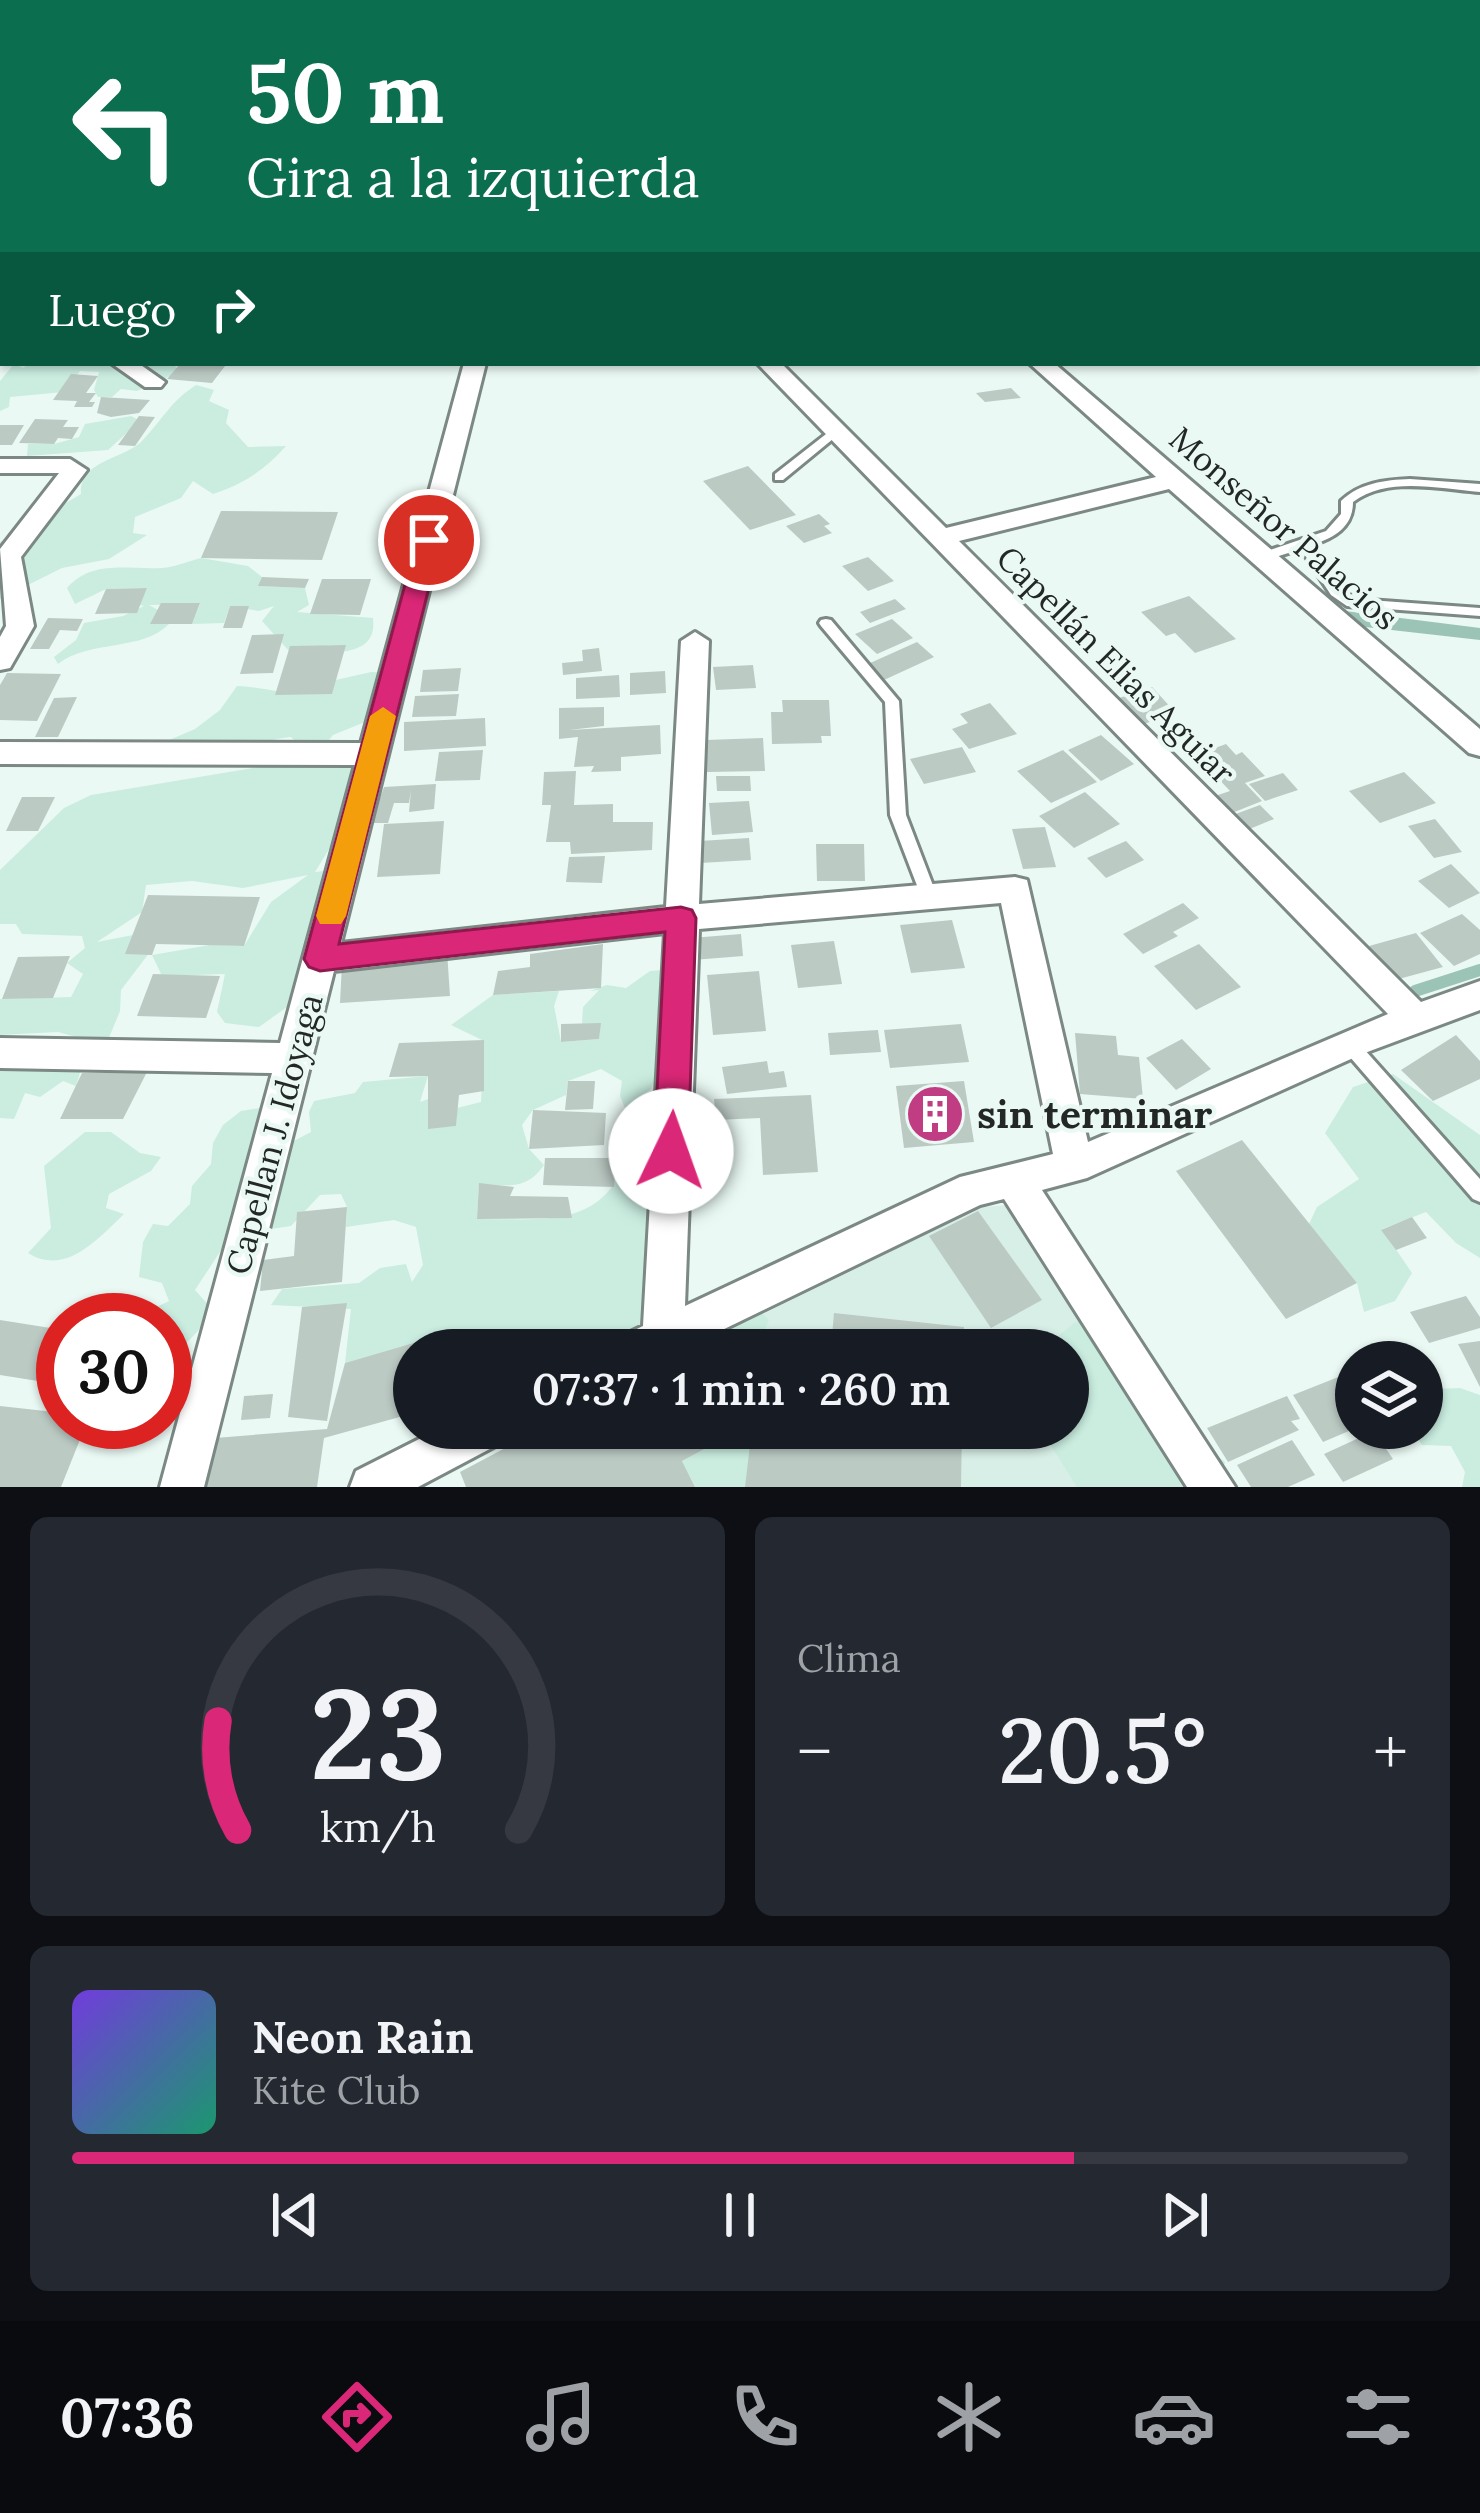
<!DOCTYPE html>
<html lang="es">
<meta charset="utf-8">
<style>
:root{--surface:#171b24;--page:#242831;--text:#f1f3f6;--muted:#9ea1a6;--line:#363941;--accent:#db2777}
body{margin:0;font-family:Lora,serif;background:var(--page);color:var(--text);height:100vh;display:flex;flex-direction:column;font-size:45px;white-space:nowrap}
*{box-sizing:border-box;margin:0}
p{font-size:39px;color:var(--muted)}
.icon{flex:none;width:66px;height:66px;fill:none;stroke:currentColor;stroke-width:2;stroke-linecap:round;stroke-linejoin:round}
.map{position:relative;height:1487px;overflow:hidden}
.side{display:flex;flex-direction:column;gap:30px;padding:30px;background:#0d0f14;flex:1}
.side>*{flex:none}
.guide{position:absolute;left:0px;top:0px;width:1482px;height:366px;box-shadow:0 3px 9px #0004;background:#0b6e4f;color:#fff;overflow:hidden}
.tools{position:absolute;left:1335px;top:1341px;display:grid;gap:24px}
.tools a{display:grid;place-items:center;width:108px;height:108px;border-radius:50%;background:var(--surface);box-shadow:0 3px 9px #0004;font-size:60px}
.speed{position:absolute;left:36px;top:1293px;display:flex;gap:24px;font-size:60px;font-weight:700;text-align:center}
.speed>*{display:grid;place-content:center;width:156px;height:156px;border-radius:50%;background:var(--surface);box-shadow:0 3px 9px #0004;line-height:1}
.speed .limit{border:18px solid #d22;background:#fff;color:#111}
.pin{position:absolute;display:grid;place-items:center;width:102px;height:102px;color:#fff;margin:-51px;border:6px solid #fff;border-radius:50%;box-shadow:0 3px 12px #0007}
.me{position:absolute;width:132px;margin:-66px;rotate:3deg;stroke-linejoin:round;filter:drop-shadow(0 0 9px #0008)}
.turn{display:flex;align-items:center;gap:42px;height:252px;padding:0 48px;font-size:54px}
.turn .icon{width:156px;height:156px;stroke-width:2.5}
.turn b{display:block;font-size:84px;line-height:102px}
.then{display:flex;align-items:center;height:114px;padding:0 48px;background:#0003;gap:24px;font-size:45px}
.big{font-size:90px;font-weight:600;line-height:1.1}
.side .widget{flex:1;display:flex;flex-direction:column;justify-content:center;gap:18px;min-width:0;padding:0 42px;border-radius:18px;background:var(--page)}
.side .dial{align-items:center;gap:0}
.dial svg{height:312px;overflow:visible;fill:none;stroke:var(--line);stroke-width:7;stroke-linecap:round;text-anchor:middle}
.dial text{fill:var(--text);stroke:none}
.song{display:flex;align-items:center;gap:36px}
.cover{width:144px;height:144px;border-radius:18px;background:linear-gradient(135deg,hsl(260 70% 55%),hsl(160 70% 35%))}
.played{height:12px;border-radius:6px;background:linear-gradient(90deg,var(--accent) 75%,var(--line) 75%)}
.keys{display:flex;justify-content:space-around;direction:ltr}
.heat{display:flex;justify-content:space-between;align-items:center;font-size:66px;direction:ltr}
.side .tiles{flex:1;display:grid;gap:30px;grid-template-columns:1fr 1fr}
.widget:last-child{grid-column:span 2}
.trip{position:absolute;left:393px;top:1329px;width:696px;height:120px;border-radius:60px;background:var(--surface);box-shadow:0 3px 9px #0004;font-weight:600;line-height:120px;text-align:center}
.dock{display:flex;height:192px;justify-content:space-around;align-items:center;background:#090b0e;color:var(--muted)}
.dock .icon{width:84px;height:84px}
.dock .selected{color:var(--accent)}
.dock b{font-size:54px;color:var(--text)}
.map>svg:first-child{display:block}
</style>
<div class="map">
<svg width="1480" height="1487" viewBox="0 0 1480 1487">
<rect width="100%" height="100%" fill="#eaf9f4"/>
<path fill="#d7efe6" d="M1007,1205L1192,1487H733L742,1428H1068V1350H754L759,1316L982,1207Z"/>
<path fill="#caede0" d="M31,363H173L179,372L137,391L121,389L112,397H98L94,390L99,372L80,371L64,392L10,397L9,407L0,411V381L14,364L23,368Z
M196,385L214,390L209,401L229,410L226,423L248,447L286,446C265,470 243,484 213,494L193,481L181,498L135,517L133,533L147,535L109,559L62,568L0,599V542L81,494C79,460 123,460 142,441C161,421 172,400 196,385Z
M131,416L140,421L108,450L27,456L28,444H54L79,437L85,424Z
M201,558L248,566L262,577L259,586L305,588L309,605L297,612L373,618C376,642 361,650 340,652L332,645L289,651L262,621L274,606L259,611L230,606L224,623L192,624L200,604L149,605L158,610L151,624H169C142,652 90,639 58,664L54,657L76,640L84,623L123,616L144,606L140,605L147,588L106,589L75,604L67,588C93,559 127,570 162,568C175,567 189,561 201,558Z
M371,672L394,673L370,720L333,735L324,746L299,745L291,737C266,739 258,747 238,758C217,770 175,765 152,762L153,747L195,729L220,710L237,686C279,688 285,699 332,689L327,682Z
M336,754L375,774L315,872L334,870L343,904L306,941L321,951L287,1007L259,1027L225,1023L217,1012L225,974L162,976L152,955L210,945L244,946L271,902L308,875L243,888L192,881L146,885L142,912L97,942L138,934L156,944L121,990L120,1011L106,1045L58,1032L0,1035V999L71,997L83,974L67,963L85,948L82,936L22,934L16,924H0V870L64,808L91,795Z
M673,969L693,975L700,990L651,1089L625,1108L620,1096L622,1081L601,1069L568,1081L566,1095L533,1110L522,1125L529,1149L544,1165C526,1191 508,1185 479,1184L477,1219C530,1218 593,1230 620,1173L641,1166L631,1153L668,1149L647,1243C684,1275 649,1318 630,1350H436V1343L420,1341L345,1363L351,1309L271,1305L282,1289L359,1283L380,1268L406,1264L412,1282L423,1265L416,1227L394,1220L346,1227L347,1207L341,1194L320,1195L291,1226L264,1230L274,1204L233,1232L195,1290L212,1309L198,1331L165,1365V1320L132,1319L169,1301L162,1283L139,1277L143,1242L153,1224L168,1226L190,1204L192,1186L211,1164L213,1143L223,1125L241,1111L272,1106L286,1145L311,1132L309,1112L314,1101L355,1093L363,1082L428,1076L420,1102L431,1098L429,1128L456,1126L457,1108L481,1102L484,1041L451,1025L493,995L559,991L554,1006L561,1042L599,1039L600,1024H582L583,1007L599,990L590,991L607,985L626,988L650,971Z
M0,1046L82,1066L76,1086L63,1081L40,1097L25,1093L14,1119L0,1118Z
M1393,1074L1480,1135V1258L1456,1243L1426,1212L1382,1229L1412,1273L1395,1301L1364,1312L1357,1283L1309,1224L1317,1207L1359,1179L1325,1133L1353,1087Z
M85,1132H111L140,1153L161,1157L151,1171L109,1194L106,1208L124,1214C96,1241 65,1276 28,1253L51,1228L44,1166Z
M749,1301L769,1320L763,1333L764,1350H683L689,1331Z
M1097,1314L1108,1326L1138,1333L1164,1371L1155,1398L1180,1426L1225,1462L1219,1480L1223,1487H1077L1040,1428H1068V1350L1044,1348L1074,1323Z
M1460,1388L1480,1395V1487H1462L1465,1472L1451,1446L1422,1445L1410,1428H1422V1403L1435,1389Z
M720,1428H765L778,1487H695L682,1461L725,1438Z"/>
<path fill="#9bc4b6" d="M1345,611L1480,628V640L1365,627Z"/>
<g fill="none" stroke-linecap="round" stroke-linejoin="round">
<path stroke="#9bc4b6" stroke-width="12" d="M1415,991L1480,970"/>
</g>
<path fill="#bccac4" d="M181,363H197L225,366L212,383L167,379Z
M71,374L98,376L86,393H96L89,402H95L92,407H74L77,401L53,400Z
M1011,388L1021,398L985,402L976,393Z
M101,397L150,400L139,413L111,417L97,413Z
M139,416L155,417L135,446L118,445Z
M35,419L68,420L63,427H79L72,439L58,438L54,444L19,443Z
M0,425H24L12,445H0Z
M748,466L796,515L750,530L703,481Z
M221,511L338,512L322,560L201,558Z
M819,514L830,524L824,526L832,533L804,543L786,526Z
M868,557L894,581L868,591L842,566Z
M262,577L309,579L305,588L258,586Z
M322,579H371L360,615L310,614Z
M147,588L137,613L95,614L106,589Z
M1189,596L1236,639L1195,653L1175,633L1166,636L1141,612Z
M895,599L906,609L870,623L860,612Z
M161,603H200L192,624H150Z
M230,606H249L242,628H223Z
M48,618L83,619L77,631L60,630L49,649H30Z
M892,619L913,638L877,654L855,634Z
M284,634L273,673L240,674L252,635Z
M917,642L934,657L884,680L868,664Z
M346,645L332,694L275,695L290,646Z
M599,648L602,671L563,675L562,663L583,661L582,650Z
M753,665L756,688L716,690L713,667Z
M461,668L458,691L420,692L423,670Z
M665,671L666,693L630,695V673Z
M7,673L61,674L37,721L0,720V685Z
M619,675L620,697L576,699V678Z
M1152,687L1176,713L1144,724L1119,698Z
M459,694L456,716L412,717L415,696Z
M77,697L58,737H35L54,698Z
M782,700H829L831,736H821L822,743L772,744L771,712H783Z
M990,703L1017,734L969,749L952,729L968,723L960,714Z
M604,707V726L569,730L660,725L661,754L621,757V771L591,772L594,766L574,767L578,737L559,739V708Z
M485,718L486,746L404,751V722Z
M1101,735L1134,764L1101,781L1068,750Z
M763,738L765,771L707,772L706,740Z
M1226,744L1236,755L1242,752L1265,776L1245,783L1262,801L1232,813L1215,796L1230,791L1196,755Z
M962,747L976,772L924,784L910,759Z
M483,750L480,780L435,781L439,752Z
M1063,750L1097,782L1051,803L1017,771Z
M576,771L574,805L613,804V822H653L652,850L571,854L570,842H546L551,805H542L544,772Z
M1404,772L1436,803L1380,823L1349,791Z
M1283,773L1298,790L1265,801L1249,784Z
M716,776H750L751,791H717Z
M436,784L434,809L409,812L411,790L409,803H394L388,823H371L384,787Z
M1085,792L1120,824L1074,848L1039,816Z
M22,797H55L38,831H6Z
M749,801L753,832L712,835L709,803Z
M1260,805L1274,819L1247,830L1233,815Z
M1435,819L1462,852L1434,858L1408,826Z
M444,821L440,874L377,877L384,824Z
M1045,827L1056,867L1023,869L1012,829Z
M749,838L751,860L700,863L699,841Z
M1126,841L1144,860L1106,878L1087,858Z
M816,844H864L865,881H817Z
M605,856L602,883L566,882L569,857Z
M1451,864L1480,893L1449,908L1418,881Z
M148,895L260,897L244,946L156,944L152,955L125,954Z
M1183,903L1199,918L1173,932L1178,936L1143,954L1123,934Z
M1462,914L1480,930V954L1454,966L1420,933Z
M952,920L965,968L911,973L900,925Z
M1416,933L1443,967L1395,980L1369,946Z
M741,934L743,956L693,960L691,938Z
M834,941L842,984L798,988L791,945Z
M603,944L601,988L493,995L498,971L530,967V954Z
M1199,944L1241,987L1196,1010L1154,966Z
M447,951L450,996L340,1003L342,964Z
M70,956L53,998L2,999L18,957Z
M759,971L766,1031L713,1035L707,975Z
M153,974L220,976L206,1018L137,1016Z
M601,1023L599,1039L561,1042V1024Z
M961,1024L969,1062L890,1068L884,1030Z
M878,1030L881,1052L830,1055L828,1033Z
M1075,1033L1116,1036L1118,1055L1139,1057L1143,1099L1080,1094Z
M1456,1035L1480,1061V1079L1433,1101L1401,1070Z
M1182,1039L1211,1069L1176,1090L1146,1058Z
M484,1040V1091L459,1095L456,1126L428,1129V1076L389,1077L399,1043Z
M767,1061L769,1073L784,1071L787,1087L727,1094L722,1067Z
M147,1072L123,1119H60L82,1073Z
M568,1081H595L593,1109L565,1110Z
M964,1081L974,1142L904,1148L896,1086Z
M811,1095L818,1172L763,1175L760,1118L716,1120L714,1099Z
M533,1110L606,1113L604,1145L529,1149Z
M1242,1140L1357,1283L1286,1319L1176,1171Z
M545,1158H617L614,1187L543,1185Z
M479,1183L514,1187L510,1196L568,1197L572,1218L477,1219Z
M347,1207L342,1282L260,1291L263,1260L294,1256L297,1212Z
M978,1211L1042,1300L991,1328L929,1236Z
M1412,1217L1427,1238L1396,1250L1381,1230Z
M1466,1296L1480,1317V1328L1429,1343L1410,1312Z
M347,1303L327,1421L288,1417L302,1307Z
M834,1313L964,1327V1350H761L763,1329L832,1336Z
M0,1320L63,1330V1385L0,1375Z
M420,1341L421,1350H414V1413L324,1438L317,1487H205L215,1438L327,1429L345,1363Z
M1480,1341V1387L1458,1344Z
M1356,1370V1428L1323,1442L1293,1395Z
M273,1394L270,1418L241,1420L244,1396Z
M1287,1396L1300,1419L1291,1421L1299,1430L1228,1462L1207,1428Z
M0,1406L63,1413V1422H87L61,1487H0Z
M543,1428H720L725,1438L682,1461L695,1487H466L460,1472Z
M752,1428H962L961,1487H745Z
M1374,1431L1393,1459L1343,1482L1324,1454Z
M1292,1440L1315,1475L1288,1487H1251L1237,1465Z"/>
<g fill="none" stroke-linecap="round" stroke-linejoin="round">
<defs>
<path id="service" d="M1479,353H1480V359H1479Z
M835,427L841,431L839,434L783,480H775V474Z
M1410,479L1480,484V492C1439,489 1388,476 1353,502C1353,528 1333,538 1312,545L1341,589L1355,599L1480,608V616L1347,606L1331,595L1301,549L1263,561L1256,557L1258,554L1326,531L1341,514V501C1360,483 1384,480 1410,479Z
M826,619L831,620L899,701L906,815L937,896L935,900H923L921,896L890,815L885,702L821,626L819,623L821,620Z
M1349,1037L1355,1039L1480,1179V1202L1473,1199L1343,1049L1340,1044L1343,1039Z"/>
<path id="minor" d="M329,0H346L327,3Z
M384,0H401L403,3H386Z
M623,0H641L643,3H625Z
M814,0H831L833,3H816Z
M944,0H963L965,3H946Z
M1050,0H1082L1048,3Z
M1087,0H1120L1085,3Z
M1216,0H1232L1233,3H1217Z
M1348,0H1364L1366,3H1350Z
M0,40H3V50H0Z
M1479,63H1480V73H1479Z
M0,112H3V122H0Z
M1479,152H1480V164H1479Z
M0,194H3V206H0Z
M1479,263H1480V275H1479Z
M0,339H3V353H0Z
M111,363H138L165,382L161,387H145Z
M464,363H486L341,943L666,907L681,641L695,632L709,641L699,904L1015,877L1027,880L1088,1142L1388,1014L757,363H781L946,528L1156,477L1029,363H1054L1480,729V756L1469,753L1169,489L959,541L1421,1002L1480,981V1010L1362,1054L1087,1178L1042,1190L1235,1487H1187L1004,1199L980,1205L681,1350H616L622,1336L643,1326L665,933L334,971L204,1487H160L272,1073L0,1068V1038L280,1043L355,765L0,764V742L361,743ZM1001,903L1053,1154L960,1177L685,1306L699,929Z
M0,459H70L87,470L21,557L34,626L10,668L0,670V637L6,626L0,549L59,473H0Z
M441,1428H508L501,1443L418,1487H350L356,1471Z"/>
</defs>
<use href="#service" stroke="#7b8883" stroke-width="6"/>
<use href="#minor" stroke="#7b8883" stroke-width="6"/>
<use href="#service" fill="#fff" fill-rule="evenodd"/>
<use href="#minor" fill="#fff" fill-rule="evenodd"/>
</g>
<path fill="#db2777" stroke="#8e194d" stroke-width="3" d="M429,533L441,540L339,944L681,907L692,910L696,918L688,1151L683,1162L671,1166L659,1162L654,1151L665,932L320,971L309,967L304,959L417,540Z"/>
<path fill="#f59e0b" d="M383,707L396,716L346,916L341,924H320L316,916L370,716Z"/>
<defs>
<symbol id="building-disc" viewBox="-11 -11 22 22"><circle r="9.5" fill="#c03d83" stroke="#eaf9f4"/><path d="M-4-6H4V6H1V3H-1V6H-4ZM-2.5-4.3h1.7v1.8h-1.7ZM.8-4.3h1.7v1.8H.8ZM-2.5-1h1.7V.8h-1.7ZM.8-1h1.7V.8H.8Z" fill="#fff"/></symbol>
</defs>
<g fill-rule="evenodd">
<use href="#building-disc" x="902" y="1081" width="66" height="66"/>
</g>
<g text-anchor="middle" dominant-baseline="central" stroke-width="9" stroke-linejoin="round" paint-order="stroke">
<g font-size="33" fill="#232826" stroke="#eaf9f4">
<text transform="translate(1284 528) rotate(41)">Monseñor Palacios</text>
<text transform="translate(1116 665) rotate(45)">Capellán Elias Aguiar</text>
<text transform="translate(274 1134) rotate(-75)">Capellan J. Idoyaga</text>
</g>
<g font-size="39" font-weight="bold" fill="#232826" stroke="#eaf9f4" text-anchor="start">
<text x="977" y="1114">sin terminar</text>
</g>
</g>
</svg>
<div class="tools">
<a><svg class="icon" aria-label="layers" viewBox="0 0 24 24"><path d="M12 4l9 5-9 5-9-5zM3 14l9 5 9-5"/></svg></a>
</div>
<div class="speed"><div class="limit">30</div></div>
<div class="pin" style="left:429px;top:540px;background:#d93025"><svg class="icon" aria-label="arrive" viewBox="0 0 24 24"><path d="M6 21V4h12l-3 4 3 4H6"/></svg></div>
<svg class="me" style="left:671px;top:1151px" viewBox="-20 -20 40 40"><circle r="19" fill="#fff"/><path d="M0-13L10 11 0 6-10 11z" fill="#db2777"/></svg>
<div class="trip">07:37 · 1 min · 260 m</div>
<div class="guide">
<div class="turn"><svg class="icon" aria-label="left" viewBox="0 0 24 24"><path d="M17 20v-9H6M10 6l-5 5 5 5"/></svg><div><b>50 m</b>Gira a la izquierda</div></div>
<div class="then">Luego<svg class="icon" aria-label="right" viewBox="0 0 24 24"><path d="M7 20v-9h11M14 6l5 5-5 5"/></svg></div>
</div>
</div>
<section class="side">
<div class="tiles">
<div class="widget dial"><svg viewBox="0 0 100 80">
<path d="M14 69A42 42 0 1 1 86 69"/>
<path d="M14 69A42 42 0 0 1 9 41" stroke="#db2777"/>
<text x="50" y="56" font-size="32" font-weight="700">23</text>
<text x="50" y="72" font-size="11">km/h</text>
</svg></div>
<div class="widget"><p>Clima</p>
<div class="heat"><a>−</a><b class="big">20.5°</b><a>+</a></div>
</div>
<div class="widget">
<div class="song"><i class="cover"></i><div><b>Neon Rain</b><p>Kite Club</p></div></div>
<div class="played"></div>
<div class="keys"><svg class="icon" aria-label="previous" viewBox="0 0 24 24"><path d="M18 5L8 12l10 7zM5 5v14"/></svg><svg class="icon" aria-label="pause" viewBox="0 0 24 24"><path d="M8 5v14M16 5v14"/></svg><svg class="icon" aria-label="next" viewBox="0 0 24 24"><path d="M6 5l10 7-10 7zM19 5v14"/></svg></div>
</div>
</div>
</section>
<nav class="dock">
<b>07:36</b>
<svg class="icon selected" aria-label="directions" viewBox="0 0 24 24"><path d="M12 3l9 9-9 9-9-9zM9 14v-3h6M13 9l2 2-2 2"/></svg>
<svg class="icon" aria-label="music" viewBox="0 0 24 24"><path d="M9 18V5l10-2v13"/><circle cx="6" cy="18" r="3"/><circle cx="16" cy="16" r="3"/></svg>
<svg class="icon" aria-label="phone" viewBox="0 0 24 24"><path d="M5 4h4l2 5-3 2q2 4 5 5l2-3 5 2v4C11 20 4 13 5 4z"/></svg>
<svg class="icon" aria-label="climate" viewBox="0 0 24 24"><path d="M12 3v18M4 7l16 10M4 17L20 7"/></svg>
<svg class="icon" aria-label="car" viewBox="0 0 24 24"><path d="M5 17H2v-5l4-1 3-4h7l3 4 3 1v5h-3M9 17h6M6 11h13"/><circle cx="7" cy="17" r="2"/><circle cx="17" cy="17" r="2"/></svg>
<svg class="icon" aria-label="filters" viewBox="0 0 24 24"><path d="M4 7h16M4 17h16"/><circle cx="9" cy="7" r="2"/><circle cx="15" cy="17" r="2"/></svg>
</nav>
